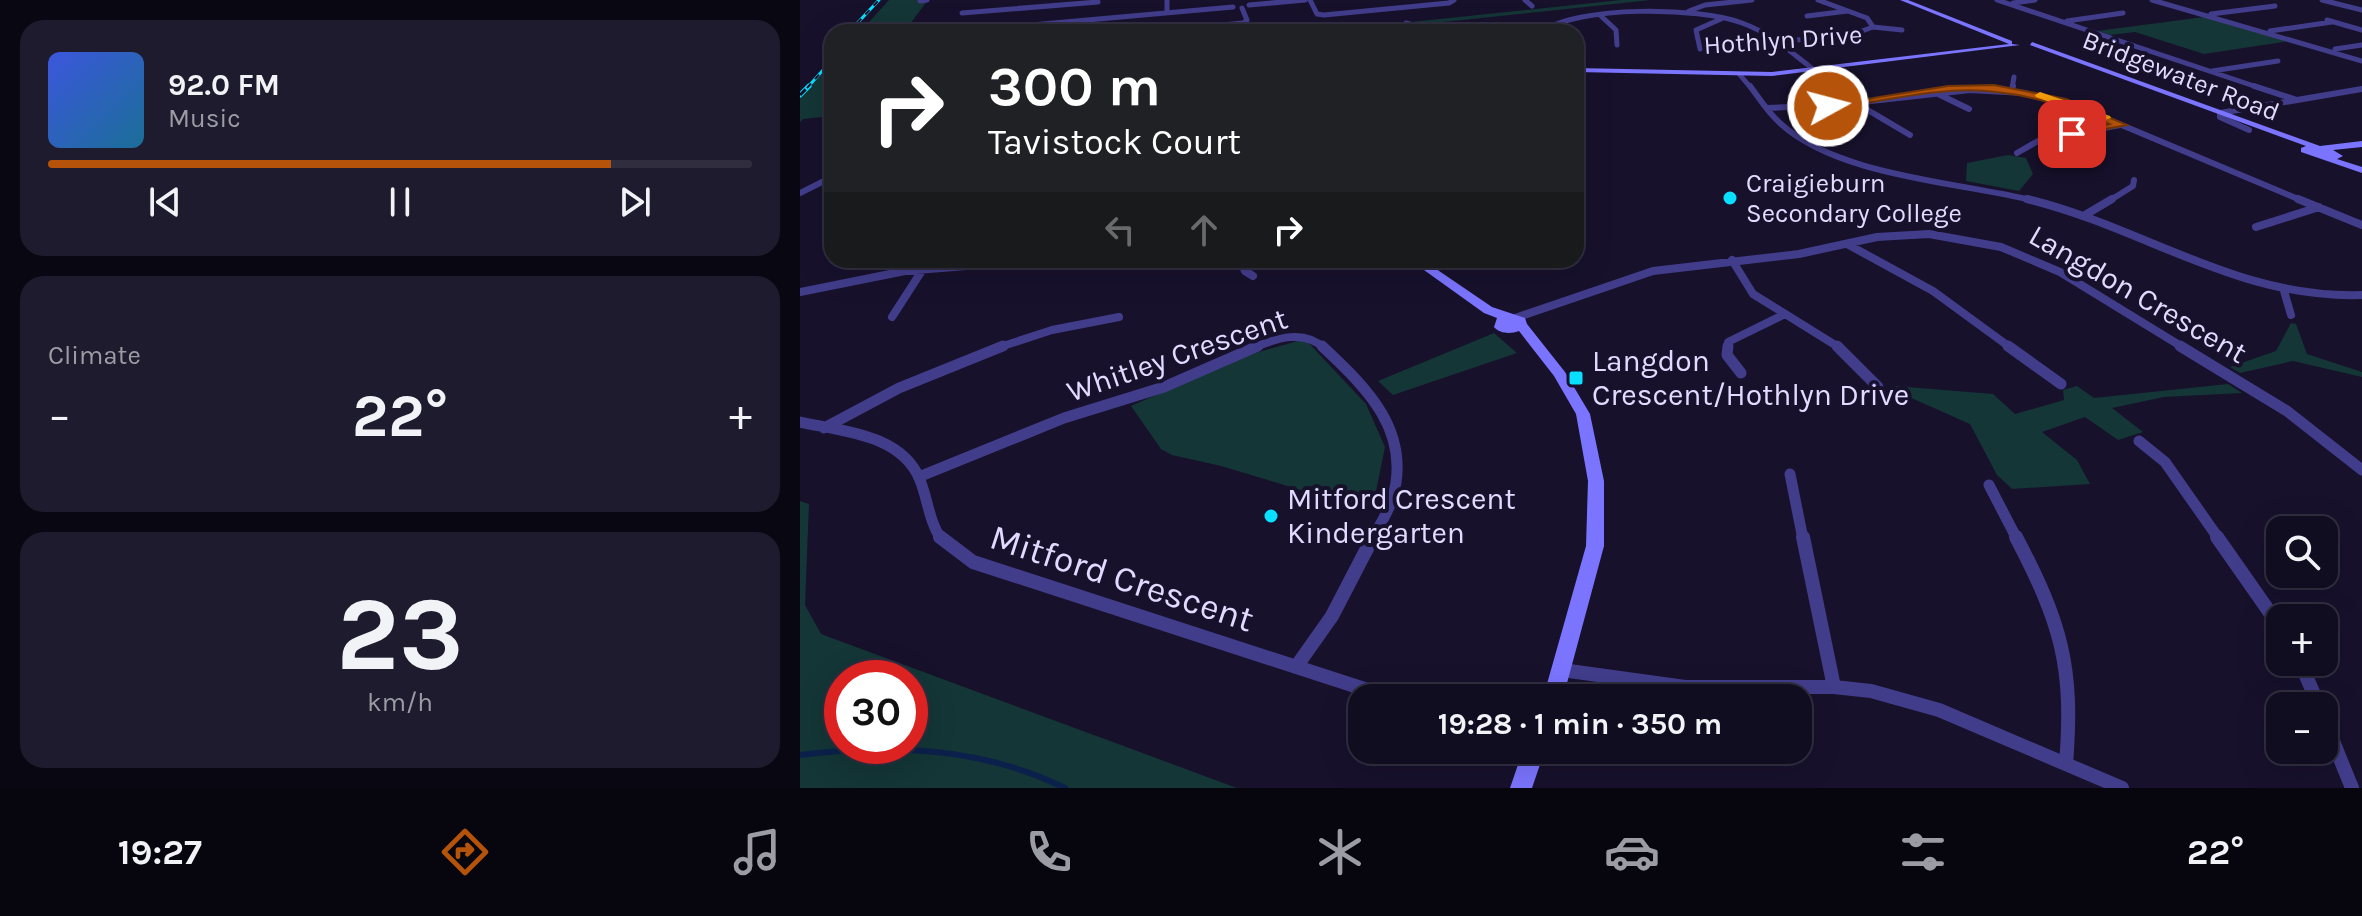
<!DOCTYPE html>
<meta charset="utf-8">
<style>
:root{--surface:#110d21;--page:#1e1b2e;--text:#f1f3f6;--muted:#9c9ca5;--line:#302d3f;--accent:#b45309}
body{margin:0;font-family:Karla,sans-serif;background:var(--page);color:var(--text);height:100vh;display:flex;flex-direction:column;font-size:30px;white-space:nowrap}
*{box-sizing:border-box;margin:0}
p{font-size:26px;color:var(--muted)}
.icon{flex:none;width:44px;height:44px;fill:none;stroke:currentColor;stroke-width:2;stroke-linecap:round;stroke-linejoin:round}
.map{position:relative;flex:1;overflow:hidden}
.drawer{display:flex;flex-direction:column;gap:20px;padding:20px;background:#090712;width:800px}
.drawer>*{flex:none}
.top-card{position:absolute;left:24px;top:24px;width:760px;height:244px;border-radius:24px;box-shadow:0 8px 32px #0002,0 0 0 2px var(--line);background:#202124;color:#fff;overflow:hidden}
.buttons{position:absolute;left:1466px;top:516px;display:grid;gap:16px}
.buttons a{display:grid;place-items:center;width:72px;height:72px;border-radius:16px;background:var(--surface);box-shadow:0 8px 32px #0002,0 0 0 2px var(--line);font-size:40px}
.speed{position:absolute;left:24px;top:660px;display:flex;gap:16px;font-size:40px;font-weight:700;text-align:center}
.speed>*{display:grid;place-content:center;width:104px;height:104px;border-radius:50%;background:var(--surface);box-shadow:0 8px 32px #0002,0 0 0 2px var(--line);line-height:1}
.speed .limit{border:12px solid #d22;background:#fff;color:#111}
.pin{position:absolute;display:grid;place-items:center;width:68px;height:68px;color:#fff;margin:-34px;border-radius:16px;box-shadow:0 4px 12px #0006}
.me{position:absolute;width:88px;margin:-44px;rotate:83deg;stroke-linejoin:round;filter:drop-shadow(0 0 6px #0008)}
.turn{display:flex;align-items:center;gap:28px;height:168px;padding:0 32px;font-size:36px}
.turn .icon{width:104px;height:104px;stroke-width:2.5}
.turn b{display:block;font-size:56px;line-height:68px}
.lanes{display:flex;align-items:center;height:76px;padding:0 32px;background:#0003;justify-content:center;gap:40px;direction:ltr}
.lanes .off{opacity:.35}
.big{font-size:60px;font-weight:700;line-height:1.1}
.drawer .tile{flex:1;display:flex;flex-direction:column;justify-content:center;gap:12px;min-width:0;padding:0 28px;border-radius:24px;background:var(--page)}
.drawer .dial{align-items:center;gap:0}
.dial b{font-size:104px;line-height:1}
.song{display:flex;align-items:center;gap:24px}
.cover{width:96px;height:96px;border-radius:12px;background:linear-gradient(135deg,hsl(230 70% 55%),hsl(200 70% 35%))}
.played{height:8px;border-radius:4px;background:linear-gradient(90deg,var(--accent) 80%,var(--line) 80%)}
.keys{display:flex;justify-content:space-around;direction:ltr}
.heat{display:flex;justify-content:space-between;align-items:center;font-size:44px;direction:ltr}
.trip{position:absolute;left:548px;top:684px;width:464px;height:80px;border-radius:24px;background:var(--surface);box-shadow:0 8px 32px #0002,0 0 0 2px var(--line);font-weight:700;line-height:80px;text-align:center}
.menu{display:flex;height:128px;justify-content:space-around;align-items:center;background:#07050d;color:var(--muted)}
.menu .icon{width:56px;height:56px}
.menu .active{color:var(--accent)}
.menu b{font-size:36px;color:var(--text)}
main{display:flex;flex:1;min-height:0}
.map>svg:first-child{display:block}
</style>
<main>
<section class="drawer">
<div class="tile">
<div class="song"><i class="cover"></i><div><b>92.0 FM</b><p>Music</p></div></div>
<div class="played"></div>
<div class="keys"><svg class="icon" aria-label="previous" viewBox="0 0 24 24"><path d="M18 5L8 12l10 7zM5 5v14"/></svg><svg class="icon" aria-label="pause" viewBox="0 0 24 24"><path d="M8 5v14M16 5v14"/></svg><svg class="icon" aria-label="next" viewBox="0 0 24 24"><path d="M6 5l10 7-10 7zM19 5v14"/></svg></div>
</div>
<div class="tile"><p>Climate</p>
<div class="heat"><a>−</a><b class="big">22°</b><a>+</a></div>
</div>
<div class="tile dial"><b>23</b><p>km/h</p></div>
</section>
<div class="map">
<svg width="1562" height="788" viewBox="0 0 1562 788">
<rect width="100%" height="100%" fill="#17112c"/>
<path fill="#143636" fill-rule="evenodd" d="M89,0H128L104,32H60Z
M821,0H851L549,32H515Z
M1404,17L1490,41L1404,54L1335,32L1310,35L1297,31Z
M32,63V116L3,119L0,122V98Z
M1208,155L1226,158L1233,174L1219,191L1166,181L1167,163Z
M1491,323L1496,324L1507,354L1562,372V377L1493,361L1440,373L1430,367L1476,351Z
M694,333L717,353L593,395L578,381Z
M505,339L566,404L585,447L573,506L534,500L421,466L372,455L361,449L331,406L441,357Z
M1428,384L1442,393L1364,397L1312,408L1343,432L1318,440L1285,417L1242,432L1277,460L1290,484L1212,489L1197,475L1170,424L1091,389L1095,386L1193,394L1215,414L1264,400L1263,390L1277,386L1294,398Z
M0,501L9,504L5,605L21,634L437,788H0ZM42,678H110V746H42Z"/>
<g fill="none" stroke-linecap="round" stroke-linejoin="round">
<path stroke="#0b214b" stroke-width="6" d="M0,755C91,744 182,747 265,788"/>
<path stroke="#423d8b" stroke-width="5" d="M367,0V12
M510,0L517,14L524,15L649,3L654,0
M725,0L732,6
M1197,0L1460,88
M1352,0L1562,61
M1522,0L1562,10
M120,1L127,0
M1213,3L1235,0
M449,5L505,0
M889,11L905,5L952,0
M162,13L298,2
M1411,14L1475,6
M801,16L816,30L817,45
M1007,16L1048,11
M1527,20L1562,30
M1267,21L1323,13
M606,23L637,32
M1073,27L1102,30
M1470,31L1532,22
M209,32L220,26L433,7
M348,32L443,23L447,20L442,8
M650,32L673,29
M741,32C778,5 899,7 942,23C970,33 991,52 1014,70
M978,42L1054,34L1073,27L1067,18L1018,0
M900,49L896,30L921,19
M1535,49L1562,45
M1412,71L1478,61
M940,75L951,88
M1212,88L1214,77"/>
<path stroke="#423d8b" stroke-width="6" d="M950,86C960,99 968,113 981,124C1040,177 1160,182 1235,201
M1454,86L1497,100
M1212,90L1213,86
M1134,92L1169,109
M1056,103L1110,135
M967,108L1035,105L1170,90L1224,93L1281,108L1503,201
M1420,113L1562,89
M1420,113V117L1449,130
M1217,153L1238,141L1320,125
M32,154V166
M0,193L32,177
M1309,201L1333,186L1334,180"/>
<path stroke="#423d8b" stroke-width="8" d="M1227,199C1346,228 1436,299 1562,295
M1498,199L1562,225
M1285,215L1312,199
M1456,227L1519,207
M1047,244L1133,291L1211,348
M440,260L445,271L453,276
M932,260L953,294L1040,348
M1484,291L1491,315
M0,292L105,271L240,260
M92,317L123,269
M715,318L853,271L999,254L1077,237L1129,234L1201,247L1260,272L1384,348
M197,348L252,330L319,317
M453,348C477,338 504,329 524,348
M928,348V342L985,314"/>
<path stroke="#423d8b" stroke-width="11" d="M522,346C567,388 613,432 592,500C587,514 579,527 572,539
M928,346L927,355L941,373
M1037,346L1078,387
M1208,346L1261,384
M1380,346L1487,411L1562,470
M0,422C41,431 102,434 120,480C128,500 129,521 141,539
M24,428L99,388L203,346
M1339,441L1365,462L1419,539
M990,474L1003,539
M121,476L264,418L364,387L458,346
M1189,485L1217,539"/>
<path stroke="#423d8b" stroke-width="14" d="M140,537L173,562L592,698
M1003,537L1034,687
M1216,537C1261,623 1274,666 1266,764
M1417,537L1480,627
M1500,662L1519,706
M496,667L532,616L573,537
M762,670L885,687H1034L1071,691L1139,710L1322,788
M1524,719L1552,788"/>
<path fill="#7b74ff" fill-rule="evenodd" d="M1100,0H1108L1212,41V44L1220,45L972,76L776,72V68L972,72L1209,44Z
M1232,42L1520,146L1562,141V147L1533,150L1543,156L1537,159L1562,167V173L1501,152V148L1506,146L1230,45Z
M610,260H623L692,307L725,318L727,324L765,372L790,414L804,481V546L763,698H743L786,546L788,481L776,414L754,376L719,331C711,334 700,334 694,327L697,318L684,313Z
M723,750H745L732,788H710Z"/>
<defs>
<path id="rail-far1" d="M49,32L79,0
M7,88L32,60"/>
<path id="rail" d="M0,95L9,86"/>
</defs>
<use href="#rail-far1" stroke="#09dffe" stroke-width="3"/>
<use href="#rail" stroke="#09dffe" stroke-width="5"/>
<use href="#rail-far1" stroke="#17112c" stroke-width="2" stroke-dasharray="6" stroke-linecap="butt"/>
<use href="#rail" stroke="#17112c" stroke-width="3" stroke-dasharray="8" stroke-linecap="butt"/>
</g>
<path fill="#b45309" stroke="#753606" stroke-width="2" d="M1194,85L1266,99L1327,125L1268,136V131L1309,124C1272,109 1236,96 1196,92C1141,85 1082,102 1028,109L1023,106L1148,86Z"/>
<path fill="#f59e0b" d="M1240,92L1310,116L1311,118L1302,121L1236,97L1235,95Z"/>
<g fill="#09dffe" stroke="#17112c" stroke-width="3">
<circle cx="930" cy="198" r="8"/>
<rect x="768" y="370" width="16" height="16" rx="4"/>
<circle cx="471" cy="516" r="8"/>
</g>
<g text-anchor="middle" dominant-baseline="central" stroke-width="8" stroke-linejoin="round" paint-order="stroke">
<g font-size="26" fill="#e1dcff" stroke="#17112c">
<text transform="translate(983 40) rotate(-4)">Hothlyn Drive</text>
<text transform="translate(1381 76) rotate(21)">Bridgewater Road</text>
</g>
<g font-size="26" fill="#e1dcff" stroke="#17112c" text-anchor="start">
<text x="946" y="183">Craigieburn<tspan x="946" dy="30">Secondary College</tspan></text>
</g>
<g font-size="30" fill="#e1dcff" stroke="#17112c">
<text transform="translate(1338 294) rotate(30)">Langdon Crescent</text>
<text transform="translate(377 355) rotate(-19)">Whitley Crescent</text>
</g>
<g font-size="30" fill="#e1dcff" stroke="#17112c" text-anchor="start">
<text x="792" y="361">Langdon<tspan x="792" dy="34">Crescent/Hothlyn Drive</tspan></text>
<text x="487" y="499">Mitford Crescent<tspan x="487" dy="34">Kindergarten</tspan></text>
</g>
<g font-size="36" fill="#e1dcff" stroke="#17112c">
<text transform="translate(322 578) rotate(18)">Mitford Crescent</text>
</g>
</g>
</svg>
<div class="buttons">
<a><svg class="icon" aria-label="search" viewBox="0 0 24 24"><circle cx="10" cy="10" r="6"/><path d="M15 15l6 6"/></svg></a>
<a>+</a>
<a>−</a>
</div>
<div class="speed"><div class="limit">30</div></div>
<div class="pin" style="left:1272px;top:134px;background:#d93025"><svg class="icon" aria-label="arrive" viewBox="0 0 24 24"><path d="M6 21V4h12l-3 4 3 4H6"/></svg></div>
<svg class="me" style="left:1028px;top:106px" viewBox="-20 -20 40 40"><circle r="17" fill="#b45309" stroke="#fff" stroke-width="3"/><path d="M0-11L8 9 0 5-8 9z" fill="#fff"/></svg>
<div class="trip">19:28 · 1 min · 350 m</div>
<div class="top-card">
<div class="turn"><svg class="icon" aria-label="right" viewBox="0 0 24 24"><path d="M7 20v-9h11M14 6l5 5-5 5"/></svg><div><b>300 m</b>Tavistock Court</div></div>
<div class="lanes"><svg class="icon off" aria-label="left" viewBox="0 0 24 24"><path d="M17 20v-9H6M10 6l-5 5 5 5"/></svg><svg class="icon off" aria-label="ahead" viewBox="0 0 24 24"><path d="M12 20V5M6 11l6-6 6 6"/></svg><svg class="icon" aria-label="right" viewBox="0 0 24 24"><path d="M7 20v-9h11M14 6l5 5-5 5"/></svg></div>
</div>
</div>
</main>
<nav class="menu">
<b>19:27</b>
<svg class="icon active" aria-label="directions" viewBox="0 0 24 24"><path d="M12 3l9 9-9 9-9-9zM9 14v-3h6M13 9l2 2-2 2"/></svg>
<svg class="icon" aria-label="music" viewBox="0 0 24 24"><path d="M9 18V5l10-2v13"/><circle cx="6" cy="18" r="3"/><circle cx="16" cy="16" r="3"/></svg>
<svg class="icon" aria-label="phone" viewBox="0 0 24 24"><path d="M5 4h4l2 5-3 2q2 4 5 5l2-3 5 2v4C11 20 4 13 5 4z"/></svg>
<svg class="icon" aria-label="climate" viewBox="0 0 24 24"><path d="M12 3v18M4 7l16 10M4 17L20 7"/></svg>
<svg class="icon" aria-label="car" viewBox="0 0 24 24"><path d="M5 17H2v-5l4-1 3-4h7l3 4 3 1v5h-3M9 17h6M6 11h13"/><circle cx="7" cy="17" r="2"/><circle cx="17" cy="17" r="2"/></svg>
<svg class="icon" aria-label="filters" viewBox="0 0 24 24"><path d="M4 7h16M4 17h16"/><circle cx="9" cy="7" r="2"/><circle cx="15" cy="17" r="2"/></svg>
<b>22°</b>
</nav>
